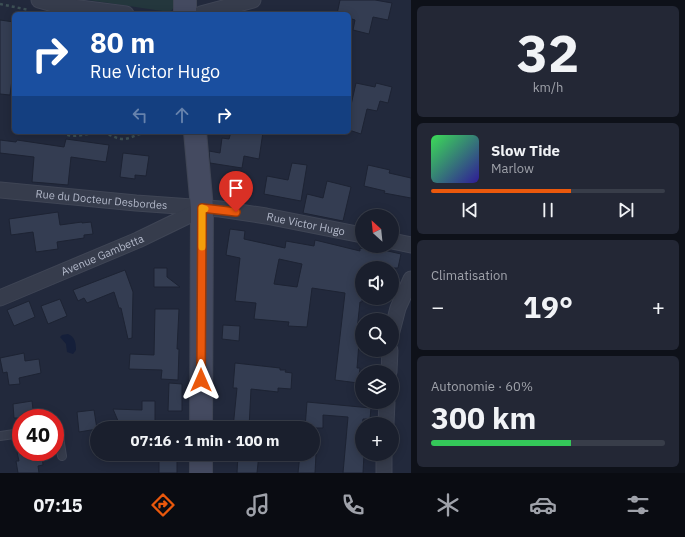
<!DOCTYPE html>
<html lang="fr">
<meta charset="utf-8">
<style>
:root{--surface:#1a1f2d;--page:#232735;--text:#f1f3f6;--muted:#9fa2aa;--line:#383d49;--accent:#ea580c}
body{margin:0;font-family:"IBM Plex Sans",sans-serif;background:var(--page);color:var(--text);height:100vh;display:flex;flex-direction:column;font-size:15px;white-space:nowrap}
*{box-sizing:border-box;margin:0}
p{font-size:13px;color:var(--muted)}
.icon{flex:none;width:22px;height:22px;fill:none;stroke:currentColor;stroke-width:2;stroke-linecap:round;stroke-linejoin:round}
.map{position:relative;flex:1;overflow:hidden}
.sheet{display:flex;flex-direction:column;gap:6px;padding:6px;background:#0e1119;width:274px}
.sheet>*{flex:none}
.guide{position:absolute;left:12px;top:12px;width:339px;height:122px;border-radius:6px;box-shadow:0 2px 10px #0003,0 0 0 1px var(--line);background:#1a4fa0;color:#fff;overflow:hidden}
.needle{width:26px;rotate:333deg}
.buttons{position:absolute;left:355px;top:209px;display:grid;gap:8px}
.buttons a{display:grid;place-items:center;width:44px;height:44px;border-radius:50%;background:var(--surface);box-shadow:0 2px 10px #0003,0 0 0 1px var(--line);font-size:20px}
.speed{position:absolute;left:12px;top:409px;display:flex;gap:8px;font-size:20px;font-weight:700;text-align:center}
.speed>*{display:grid;place-content:center;width:52px;height:52px;border-radius:50%;background:var(--surface);box-shadow:0 2px 10px #0003,0 0 0 1px var(--line);line-height:1}
.speed .limit{border:6px solid #d22;background:#fff;color:#111}
.pin{position:absolute;display:grid;place-items:center;width:34px;height:34px;color:#fff;margin:-41px -17px;border-radius:50% 50% 50% 0;rotate:-45deg;box-shadow:0 0 4px #0007}
.pin .icon{rotate:45deg}
.me{position:absolute;width:44px;margin:-22px;rotate:0deg;stroke-linejoin:round;filter:drop-shadow(0 0 3px #0008)}
.turn{display:flex;align-items:center;gap:14px;height:84px;padding:0 12px;font-size:18px}
.turn .icon{width:52px;height:52px;stroke-width:2.5}
.turn b{display:block;font-size:28px;line-height:34px}
.lanes{display:flex;align-items:center;height:38px;padding:0 12px;background:#0003;justify-content:center;gap:20px;direction:ltr}
.lanes .off{opacity:.35}
.big{font-size:30px;font-weight:700;line-height:1.1}
.sheet .widget{flex:1;display:flex;flex-direction:column;justify-content:center;gap:6px;min-width:0;padding:0 14px;border-radius:6px;background:var(--page)}
.sheet .dial{align-items:center;gap:0}
.dial b{font-size:52px;line-height:1}
.song{display:flex;align-items:center;gap:12px}
.cover{width:48px;height:48px;border-radius:6px;background:linear-gradient(135deg,hsl(130 70% 55%),hsl(250 70% 35%))}
.played{height:4px;border-radius:2px;background:linear-gradient(90deg,var(--accent) 60%,var(--line) 60%)}
.keys{display:flex;justify-content:space-around;direction:ltr}
.heat{display:flex;justify-content:space-between;align-items:center;font-size:22px;direction:ltr}
.charge{height:6px;border-radius:3px;background:linear-gradient(90deg,#34c759 60%,var(--line) 0)}
.trip{position:absolute;left:90px;top:421px;width:230px;height:40px;border-radius:20px;background:var(--surface);box-shadow:0 2px 10px #0003,0 0 0 1px var(--line);font-weight:700;line-height:40px;text-align:center}
.tabs{display:flex;height:64px;justify-content:space-around;align-items:center;background:#0a0c12;color:var(--muted)}
.tabs .icon{width:28px;height:28px}
.tabs .current{color:var(--accent)}
.tabs b{font-size:18px;color:var(--text)}
main{display:flex;flex:1;min-height:0}
.map>svg:first-child{display:block}
</style>
<main>
<div class="map">
<svg width="411" height="473" viewBox="0 0 411 473">
<rect width="100%" height="100%" fill="#22293c"/>
<path fill="#24373d" d="M88,0H174C175,6 174,9 169,12Z"/>
<path fill="#151f3a" d="M68,334C75,337 76,343 76,350L73,354L67,352L66,344L60,337L62,335Z"/>
<path fill="#343d52" stroke="#1d2333" fill-rule="evenodd" d="M340,0H375L392,3L388,20L373,17L369,34L353,30L355,20L349,18V14H337Z
M0,20L14,22V64L10,95L0,94Z
M356,83L375,87L376,83L392,87L388,103L380,101L377,111L367,109L361,134L349,130V114Z
M231,132H263L259,159L244,156L242,168L210,163L209,151L220,153L222,138L229,139Z
M66,139L109,145L106,162L71,157L68,185L45,183L32,182L34,157L0,153V140L16,142L17,140L64,147Z
M123,153L149,156L146,176L135,175V179L120,177Z
M292,163L307,165L301,201L264,194L267,176L288,180Z
M368,165L390,170L389,173L411,178V198L384,193L385,191L364,186Z
M327,181L351,187L343,221L303,213L307,194L323,198Z
M58,212L60,225L82,222V223L91,222L93,234L84,235V238L57,242L58,249L36,252L33,232L11,235L9,219Z
M230,229L245,231L244,239L285,248L286,241L314,246L315,240L360,251V248L379,251V249L401,254L398,268H362V302H360L357,330H360L357,368H360L358,383L335,380L345,293L312,288L307,327L288,326L289,322L254,319L256,303L235,301L240,258L226,255ZM279,259L302,264L297,287L274,284Z
M154,268H167V277L180,287H154Z
M125,270L133,292L132,338L128,339L121,308H119L114,292L87,303L84,298L78,301L73,290Z
M60,299L67,316L48,324L41,306Z
M29,301L35,317L14,326L7,310Z
M155,309H179L177,349H179L178,380L161,379L162,370L129,369L130,354L154,355Z
M223,325L240,326L239,341L222,339Z
M24,353L25,361L39,359L41,373L19,378L20,384L9,385L7,372L3,373L0,358Z
M235,363L280,368V370H286L285,372L292,373L291,389L278,388V392L251,389L249,428H233L237,388H233Z
M169,383L182,384V411H168Z
M32,401L34,418H14L13,404Z
M142,401H155V428H121L113,409L142,410Z
M307,402L371,408L370,419H363L360,443L362,444V454H364L363,473H343L348,417L323,415V428H305Z
M94,410L97,429L79,432L77,412Z
M17,452H38V455H42L43,465L38,466L39,473H18L16,461H19Z
M238,454H259L257,473H237Z
M300,454H316L315,473H298Z
M159,456H177V473H159Z"/>
<g fill="none" stroke-linecap="round" stroke-linejoin="round">
<defs>
<path id="lane" d="M55,432L59,437L62,456
M0,436L21,433"/>
<g id="street">
<path d="M39,0L57,5L126,14"/>
<path d="M201,14L253,0"/>
<path id="s1" d="M0,190L136,203L220,209L266,216L362,235"/>
<path d="M392,241L411,245"/>
<path id="s2" d="M0,298L138,240L202,209"/>
<path d="M392,331L398,308L411,279"/>
<path d="M389,372L390,350"/>
<path d="M386,424L387,402"/>
<path d="M384,473V454"/>
</g>
<path id="secondary" d="M185,14V0
M195,132L202,208L201,428
M201,473V454"/>
</defs>
<use href="#lane" stroke="#3f4555" stroke-width="10"/>
<use href="#street" stroke="#3f4555" stroke-width="17"/>
<use href="#secondary" stroke="#3f4555" stroke-width="24"/>
<path stroke="#3d5055" stroke-width="2.5" stroke-dasharray="3 3" stroke-linecap="butt" d="M0,4L29,10
M62,132C73,141 90,131 102,133C109,133 115,139 123,139C129,139 135,135 141,134C149,133 158,135 166,132"/>
<use href="#lane" stroke="#363c4c" stroke-width="8"/>
<use href="#street" stroke="#363c4c" stroke-width="15"/>
<use href="#secondary" stroke="#444a60" stroke-width="22"/>
</g>
<g fill="none" stroke-linecap="round" stroke-linejoin="round">
<defs>
<path id="route" d="M201,380L202,208L236,212"/>
</defs>
<use href="#route" stroke="#983908" stroke-width="10"/>
<use href="#route" stroke="#ea580c" stroke-width="7"/>
<path stroke="#f59e0b" stroke-width="7" d="M202,247V208L205,209"/>
</g>
<g text-anchor="middle" dominant-baseline="central" stroke-width="4" stroke-linejoin="round" paint-order="stroke">
<g font-size="11" fill="#b1b7c8" stroke="#1b2131">
<text stroke="none"><textPath href="#s1" startOffset="102">Rue du Docteur Desbordes</textPath></text>
<text stroke="none"><textPath href="#s1" startOffset="308">Rue Victor Hugo</textPath></text>
<text stroke="none"><textPath href="#s2" startOffset="111">Avenue Gambetta</textPath></text>
</g>
</g>
</svg>
<div class="buttons">
<a><svg class="needle" viewBox="-14 -14 28 28"><path d="M0-13l5 13h-10z" fill="#e53935"/><path d="M0 13l5-13h-10z" fill="#9fa2aa"/></svg></a>
<a><svg class="icon" aria-label="sound" viewBox="0 0 24 24"><path d="M4 9h4l5-4v14l-5-4H4zM17 9q2 3 0 6"/></svg></a>
<a><svg class="icon" aria-label="search" viewBox="0 0 24 24"><circle cx="10" cy="10" r="6"/><path d="M15 15l6 6"/></svg></a>
<a><svg class="icon" aria-label="layers" viewBox="0 0 24 24"><path d="M12 4l9 5-9 5-9-5zM3 14l9 5 9-5"/></svg></a>
<a>+</a>
</div>
<div class="speed"><div class="limit">40</div></div>
<div class="pin" style="left:236px;top:212px;background:#d93025"><svg class="icon" aria-label="arrive" viewBox="0 0 24 24"><path d="M6 21V4h12l-3 4 3 4H6"/></svg></div>
<svg class="me" style="left:201px;top:380px" viewBox="-20 -20 40 40"><path d="M0-17L14 15 0 8-14 15z" fill="#ea580c" stroke="#fff" stroke-width="4"/></svg>
<div class="trip">07:16 · 1 min · 100 m</div>
<div class="guide">
<div class="turn"><svg class="icon" aria-label="right" viewBox="0 0 24 24"><path d="M7 20v-9h11M14 6l5 5-5 5"/></svg><div><b>80 m</b>Rue Victor Hugo</div></div>
<div class="lanes"><svg class="icon off" aria-label="left" viewBox="0 0 24 24"><path d="M17 20v-9H6M10 6l-5 5 5 5"/></svg><svg class="icon off" aria-label="ahead" viewBox="0 0 24 24"><path d="M12 20V5M6 11l6-6 6 6"/></svg><svg class="icon" aria-label="right" viewBox="0 0 24 24"><path d="M7 20v-9h11M14 6l5 5-5 5"/></svg></div>
</div>
</div>
<section class="sheet">
<div class="widget dial"><b>32</b><p>km/h</p></div>
<div class="widget">
<div class="song"><i class="cover"></i><div><b>Slow Tide</b><p>Marlow</p></div></div>
<div class="played"></div>
<div class="keys"><svg class="icon" aria-label="previous" viewBox="0 0 24 24"><path d="M18 5L8 12l10 7zM5 5v14"/></svg><svg class="icon" aria-label="pause" viewBox="0 0 24 24"><path d="M8 5v14M16 5v14"/></svg><svg class="icon" aria-label="next" viewBox="0 0 24 24"><path d="M6 5l10 7-10 7zM19 5v14"/></svg></div>
</div>
<div class="widget"><p>Climatisation</p>
<div class="heat"><a>−</a><b class="big">19°</b><a>+</a></div>
</div>
<div class="widget"><p>Autonomie · 60%</p><b class="big">300 km</b><div class="charge"></div></div>
</section>
</main>
<nav class="tabs">
<b>07:15</b>
<svg class="icon current" aria-label="directions" viewBox="0 0 24 24"><path d="M12 3l9 9-9 9-9-9zM9 14v-3h6M13 9l2 2-2 2"/></svg>
<svg class="icon" aria-label="music" viewBox="0 0 24 24"><path d="M9 18V5l10-2v13"/><circle cx="6" cy="18" r="3"/><circle cx="16" cy="16" r="3"/></svg>
<svg class="icon" aria-label="phone" viewBox="0 0 24 24"><path d="M5 4h4l2 5-3 2q2 4 5 5l2-3 5 2v4C11 20 4 13 5 4z"/></svg>
<svg class="icon" aria-label="climate" viewBox="0 0 24 24"><path d="M12 3v18M4 7l16 10M4 17L20 7"/></svg>
<svg class="icon" aria-label="car" viewBox="0 0 24 24"><path d="M5 17H2v-5l4-1 3-4h7l3 4 3 1v5h-3M9 17h6M6 11h13"/><circle cx="7" cy="17" r="2"/><circle cx="17" cy="17" r="2"/></svg>
<svg class="icon" aria-label="filters" viewBox="0 0 24 24"><path d="M4 7h16M4 17h16"/><circle cx="9" cy="7" r="2"/><circle cx="15" cy="17" r="2"/></svg>
</nav>
